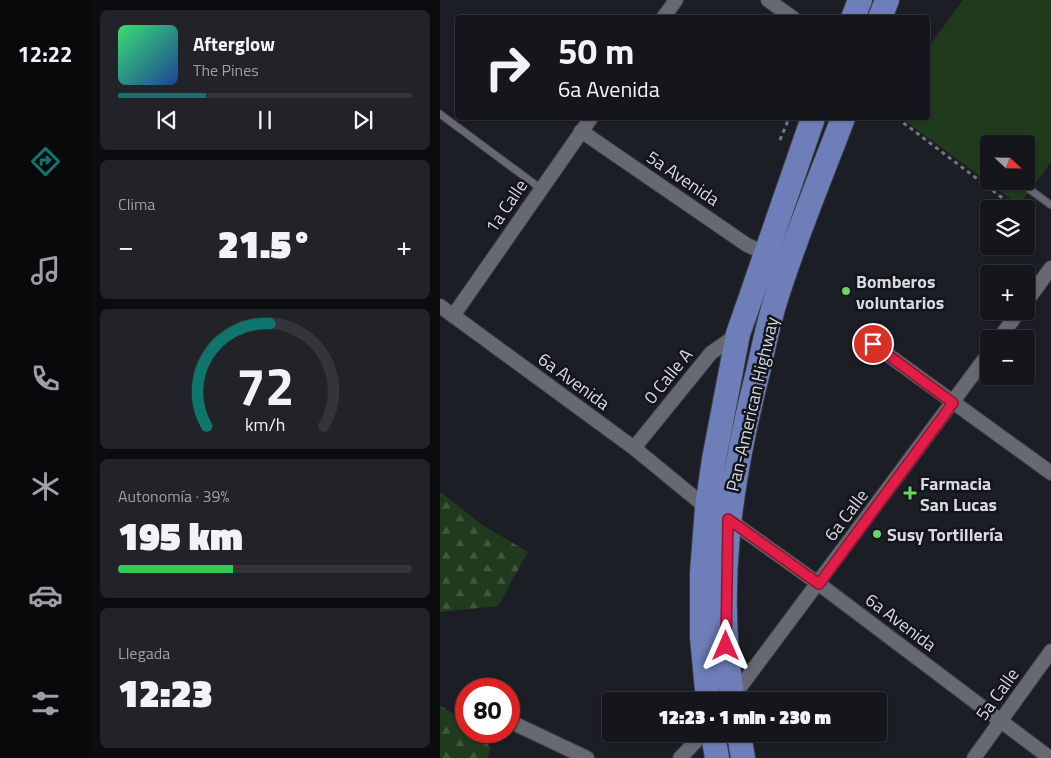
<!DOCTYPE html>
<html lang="es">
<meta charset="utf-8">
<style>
:root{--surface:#15161c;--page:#222329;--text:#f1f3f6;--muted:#9d9fa3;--line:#34353b;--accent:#0f766e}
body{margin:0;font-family:"Titillium Web",sans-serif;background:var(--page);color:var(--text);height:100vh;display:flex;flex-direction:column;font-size:19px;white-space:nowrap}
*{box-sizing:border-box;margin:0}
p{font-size:16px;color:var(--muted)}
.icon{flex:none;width:28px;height:28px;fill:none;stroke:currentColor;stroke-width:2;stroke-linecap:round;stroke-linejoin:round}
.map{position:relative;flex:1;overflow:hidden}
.details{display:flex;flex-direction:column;gap:10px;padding:10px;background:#0c0c0f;width:350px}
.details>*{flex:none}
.top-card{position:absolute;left:15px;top:15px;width:475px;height:105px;border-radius:5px;box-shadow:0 1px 4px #0004,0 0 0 1px var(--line);background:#15161c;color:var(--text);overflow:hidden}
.needle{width:32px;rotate:112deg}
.buttons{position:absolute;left:540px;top:135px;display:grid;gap:10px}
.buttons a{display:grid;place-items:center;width:55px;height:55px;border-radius:5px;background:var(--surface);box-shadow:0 1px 4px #0004,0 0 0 1px var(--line);font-size:25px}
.speed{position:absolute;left:15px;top:678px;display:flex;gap:10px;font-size:25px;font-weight:700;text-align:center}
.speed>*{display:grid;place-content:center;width:65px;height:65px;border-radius:50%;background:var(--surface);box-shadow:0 1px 4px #0004,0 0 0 1px var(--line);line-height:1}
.speed .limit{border:8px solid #d22;background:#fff;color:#111}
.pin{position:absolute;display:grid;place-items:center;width:42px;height:42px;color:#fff;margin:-21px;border:2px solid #fff;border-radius:50%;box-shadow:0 1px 5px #0007}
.me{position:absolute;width:55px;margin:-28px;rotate:0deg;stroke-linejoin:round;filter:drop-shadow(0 0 4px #0008)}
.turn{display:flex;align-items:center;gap:18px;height:105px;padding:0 20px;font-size:22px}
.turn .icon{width:65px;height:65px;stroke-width:2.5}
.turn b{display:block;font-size:35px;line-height:42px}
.big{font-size:38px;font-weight:800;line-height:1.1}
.details .widget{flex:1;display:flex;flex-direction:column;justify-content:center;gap:8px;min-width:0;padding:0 18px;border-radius:8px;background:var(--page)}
.details .dial{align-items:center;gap:0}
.dial svg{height:130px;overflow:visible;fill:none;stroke:var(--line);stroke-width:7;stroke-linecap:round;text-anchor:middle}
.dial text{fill:var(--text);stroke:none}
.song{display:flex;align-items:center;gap:15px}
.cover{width:60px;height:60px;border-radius:8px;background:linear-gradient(135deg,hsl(140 70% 55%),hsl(220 70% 35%))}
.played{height:5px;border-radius:2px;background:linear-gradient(90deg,var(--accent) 30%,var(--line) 30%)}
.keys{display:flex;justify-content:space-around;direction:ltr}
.heat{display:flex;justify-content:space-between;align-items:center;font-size:28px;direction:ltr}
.charge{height:8px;border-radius:4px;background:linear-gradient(90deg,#34c759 39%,var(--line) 0)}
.trip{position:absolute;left:162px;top:692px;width:285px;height:50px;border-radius:5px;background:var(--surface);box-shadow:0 1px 4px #0004,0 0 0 1px var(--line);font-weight:800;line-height:50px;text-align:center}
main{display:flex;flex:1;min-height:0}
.tabs{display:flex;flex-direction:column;width:90px;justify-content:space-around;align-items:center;background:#08090b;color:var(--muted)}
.tabs .icon{width:35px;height:35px}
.tabs .active{color:var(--accent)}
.tabs b{font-size:22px;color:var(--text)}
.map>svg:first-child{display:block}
</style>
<main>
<nav class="tabs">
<b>12:22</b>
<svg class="icon active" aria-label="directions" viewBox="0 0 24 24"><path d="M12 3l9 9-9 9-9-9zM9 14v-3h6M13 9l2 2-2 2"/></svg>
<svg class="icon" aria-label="music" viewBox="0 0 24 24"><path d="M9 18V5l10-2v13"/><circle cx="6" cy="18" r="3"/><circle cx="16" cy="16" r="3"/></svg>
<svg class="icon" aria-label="phone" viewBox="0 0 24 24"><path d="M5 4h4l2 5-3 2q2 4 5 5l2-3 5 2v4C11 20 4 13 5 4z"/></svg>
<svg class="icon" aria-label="climate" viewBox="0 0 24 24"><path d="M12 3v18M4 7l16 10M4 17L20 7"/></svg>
<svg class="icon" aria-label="car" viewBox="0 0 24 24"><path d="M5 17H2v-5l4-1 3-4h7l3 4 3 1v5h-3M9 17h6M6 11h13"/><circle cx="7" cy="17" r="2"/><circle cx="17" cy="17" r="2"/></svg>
<svg class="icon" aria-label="filters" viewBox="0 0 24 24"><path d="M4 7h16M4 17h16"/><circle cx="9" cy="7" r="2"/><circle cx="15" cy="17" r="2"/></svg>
</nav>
<section class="details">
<div class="widget">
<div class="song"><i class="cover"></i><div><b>Afterglow</b><p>The Pines</p></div></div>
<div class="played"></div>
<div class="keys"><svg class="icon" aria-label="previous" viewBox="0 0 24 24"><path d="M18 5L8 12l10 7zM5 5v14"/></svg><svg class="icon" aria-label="pause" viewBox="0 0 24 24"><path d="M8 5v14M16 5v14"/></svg><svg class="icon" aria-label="next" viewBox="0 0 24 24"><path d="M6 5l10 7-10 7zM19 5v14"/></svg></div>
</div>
<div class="widget"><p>Clima</p>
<div class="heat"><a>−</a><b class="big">21.5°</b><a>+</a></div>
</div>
<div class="widget dial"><svg viewBox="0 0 100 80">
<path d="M14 69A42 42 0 1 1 86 69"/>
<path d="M14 69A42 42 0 0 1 53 6" stroke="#0f766e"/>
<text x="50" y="56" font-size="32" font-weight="700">72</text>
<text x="50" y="72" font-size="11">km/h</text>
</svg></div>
<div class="widget"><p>Autonomía · 39%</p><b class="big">195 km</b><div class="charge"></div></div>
<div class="widget"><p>Llegada</p><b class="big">12:23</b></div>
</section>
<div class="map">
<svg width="611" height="758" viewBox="0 0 611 758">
<defs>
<pattern id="forest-firs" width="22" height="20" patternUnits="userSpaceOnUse" patternTransform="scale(1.25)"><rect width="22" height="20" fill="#203a1d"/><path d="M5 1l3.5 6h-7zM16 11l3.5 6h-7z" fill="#40563d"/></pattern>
</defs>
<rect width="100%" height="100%" fill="#1c1e26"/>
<path fill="#203a1d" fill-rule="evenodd" d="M523,0H611V162L579,205L461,118H488V48ZM549,144H586V181H549Z"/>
<path fill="url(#forest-firs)" d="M0,492L44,526L88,552L58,606L0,612Z
M0,705L26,722V731H37L51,748L47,758H0Z"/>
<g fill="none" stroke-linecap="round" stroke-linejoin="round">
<defs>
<path id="service" d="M0,114L100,188
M589,189L611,205"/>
<path id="minor" d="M328,0L353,18
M223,18L236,0
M141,131L307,245L325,253
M586,302L611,268
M0,306L194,448L267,508
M13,316L151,118
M559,339L579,311
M433,344L611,473
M194,448L271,353L298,334
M288,519L379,584L610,758
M292,698L549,353
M69,721L147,758
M240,758L263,734
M534,758L611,651"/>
<path id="trunk" d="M413,18L420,0
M440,18L447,0
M268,701L262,637V573L267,508L274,459L298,334L373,118
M293,701C274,588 290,482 318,372C323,349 328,325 335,302C354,240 380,179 403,118
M273,734L277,758
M299,734L303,758"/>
</defs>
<use href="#service" stroke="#393a41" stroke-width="9"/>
<use href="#minor" stroke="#393a41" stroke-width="16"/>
<use href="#trunk" stroke="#393a41" stroke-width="26"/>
<path stroke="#75777d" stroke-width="3" stroke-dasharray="4 4" stroke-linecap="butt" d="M457,118L577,209
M340,140L349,118
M581,209L587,201"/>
<use href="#service" stroke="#666972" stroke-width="7"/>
<use href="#minor" stroke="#666972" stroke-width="14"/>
<use href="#trunk" stroke="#6d7eb9" stroke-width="24"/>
</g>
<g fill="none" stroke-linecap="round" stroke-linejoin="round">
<defs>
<path id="route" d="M286,646L288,519L379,584L513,403L433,344"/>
</defs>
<use href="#route" stroke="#92132f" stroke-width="12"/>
<use href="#route" stroke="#e11d48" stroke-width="9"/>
</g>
<g fill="#6ed360" stroke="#13151c" stroke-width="2">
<circle cx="406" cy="291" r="5"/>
<path d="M467.5 485.5h5v5h5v5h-5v5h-5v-5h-5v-5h5z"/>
<circle cx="437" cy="534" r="5"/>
</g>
<g text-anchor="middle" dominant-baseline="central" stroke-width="5" stroke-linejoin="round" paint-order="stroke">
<g font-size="18" fill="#d8dadf" stroke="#13151c">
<text transform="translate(243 178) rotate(34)">5a Avenida</text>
<text transform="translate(66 206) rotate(-56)">1a Calle</text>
<text transform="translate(228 376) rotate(-51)">0 Calle A</text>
<text transform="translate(134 381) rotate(36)">6a Avenida</text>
<text transform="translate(312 404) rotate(-77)">Pan-American Highway</text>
<text transform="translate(406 515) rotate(-53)">6a Calle</text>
<text transform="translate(461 622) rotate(37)">6a Avenida</text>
<text transform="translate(557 694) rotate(-54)">5a Calle</text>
</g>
<g font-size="18" font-weight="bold" fill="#d8dadf" stroke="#13151c" text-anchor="start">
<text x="416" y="281">Bomberos<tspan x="416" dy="21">voluntarios</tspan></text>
<text x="480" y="483">Farmacia<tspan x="480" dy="21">San Lucas</tspan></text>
<text x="447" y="534">Susy Tortillería</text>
</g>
</g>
</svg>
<div class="buttons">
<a><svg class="needle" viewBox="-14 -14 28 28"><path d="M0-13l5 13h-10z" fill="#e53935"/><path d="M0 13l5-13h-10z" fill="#9d9fa3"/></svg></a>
<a><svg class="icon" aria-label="layers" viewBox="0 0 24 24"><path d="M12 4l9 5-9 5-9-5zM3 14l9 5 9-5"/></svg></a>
<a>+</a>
<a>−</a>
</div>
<div class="speed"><div class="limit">80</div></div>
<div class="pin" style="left:433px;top:344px;background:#d93025"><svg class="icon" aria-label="arrive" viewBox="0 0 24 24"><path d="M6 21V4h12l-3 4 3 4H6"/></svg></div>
<svg class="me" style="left:286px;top:646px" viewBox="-20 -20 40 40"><path d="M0-17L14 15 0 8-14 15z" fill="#e11d48" stroke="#fff" stroke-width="4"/></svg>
<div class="trip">12:23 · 1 min · 230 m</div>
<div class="top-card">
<div class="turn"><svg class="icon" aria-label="right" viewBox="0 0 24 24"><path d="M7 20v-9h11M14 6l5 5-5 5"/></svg><div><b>50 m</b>6a Avenida</div></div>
</div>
</div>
</main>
